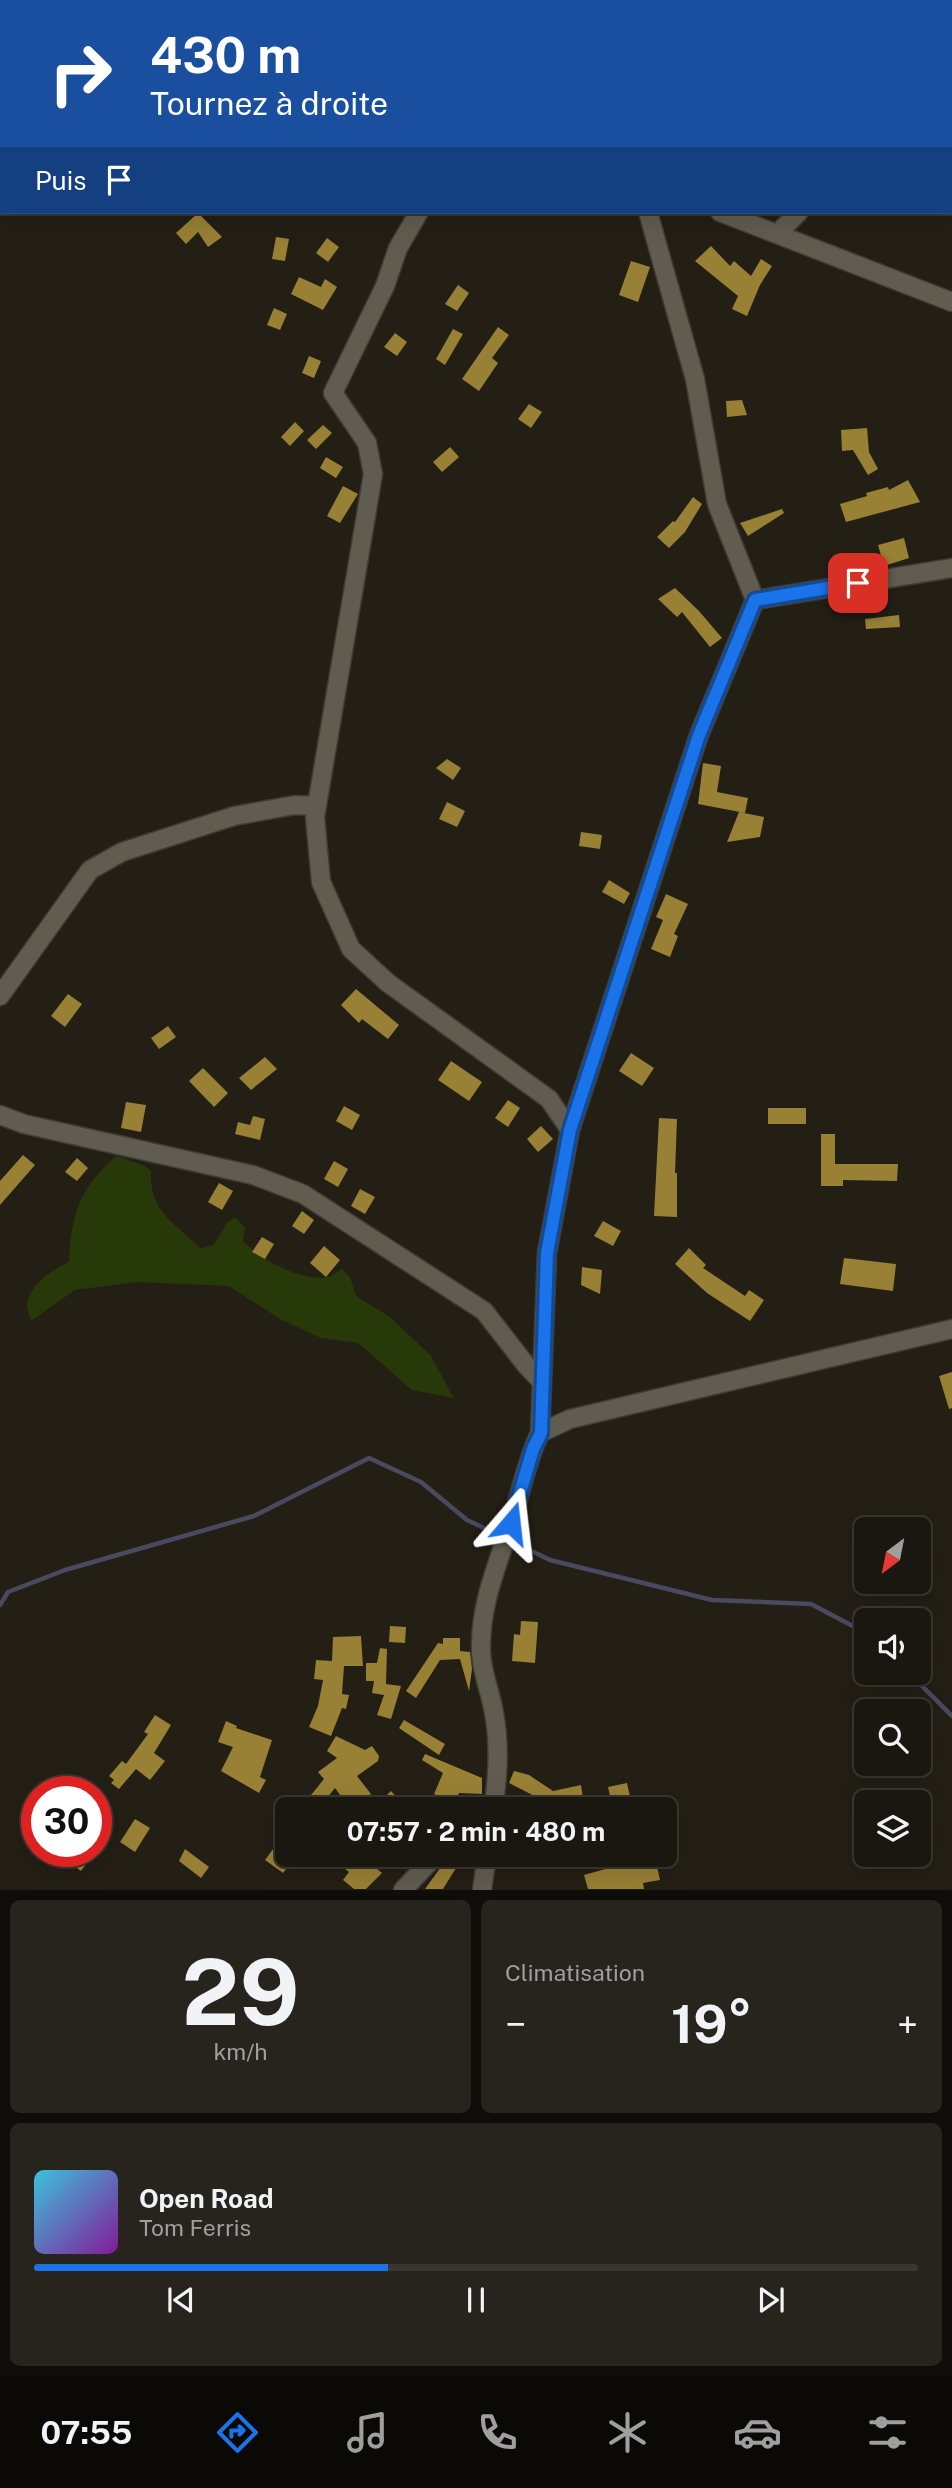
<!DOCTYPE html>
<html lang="fr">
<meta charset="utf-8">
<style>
:root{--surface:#1a1710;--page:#27241e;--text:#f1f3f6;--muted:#9f9f9f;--line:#383630;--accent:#1a73e8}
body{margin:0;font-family:"Public Sans",sans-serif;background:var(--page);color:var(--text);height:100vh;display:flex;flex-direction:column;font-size:26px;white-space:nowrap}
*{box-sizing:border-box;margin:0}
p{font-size:23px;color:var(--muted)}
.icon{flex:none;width:38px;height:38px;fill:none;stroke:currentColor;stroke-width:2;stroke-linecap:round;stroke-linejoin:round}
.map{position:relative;height:1890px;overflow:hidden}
.details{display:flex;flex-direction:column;gap:10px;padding:10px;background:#0e0d09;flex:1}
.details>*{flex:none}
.guide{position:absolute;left:0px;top:0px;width:952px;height:214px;box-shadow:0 7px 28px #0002,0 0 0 2px var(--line);background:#1a4fa0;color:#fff;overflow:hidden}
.needle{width:46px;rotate:212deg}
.buttons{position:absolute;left:854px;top:1517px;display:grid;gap:14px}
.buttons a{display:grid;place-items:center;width:77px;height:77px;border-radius:10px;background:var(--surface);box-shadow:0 7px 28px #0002,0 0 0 2px var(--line);font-size:35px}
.speed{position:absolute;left:21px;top:1776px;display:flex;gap:14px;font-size:35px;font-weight:700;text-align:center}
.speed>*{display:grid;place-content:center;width:91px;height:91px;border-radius:50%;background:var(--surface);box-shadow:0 7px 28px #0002,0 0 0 2px var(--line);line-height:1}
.speed .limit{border:10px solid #d22;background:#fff;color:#111}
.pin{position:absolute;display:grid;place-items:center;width:60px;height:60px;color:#fff;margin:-30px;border-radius:14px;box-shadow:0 4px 10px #0006}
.me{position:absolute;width:77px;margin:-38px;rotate:17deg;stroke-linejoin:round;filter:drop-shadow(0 0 5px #0008)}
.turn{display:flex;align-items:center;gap:24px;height:147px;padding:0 35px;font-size:32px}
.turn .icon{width:91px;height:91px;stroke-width:2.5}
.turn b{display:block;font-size:49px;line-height:60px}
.then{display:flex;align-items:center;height:66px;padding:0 35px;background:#0003;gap:14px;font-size:26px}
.big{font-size:52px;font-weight:700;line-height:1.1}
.details .widget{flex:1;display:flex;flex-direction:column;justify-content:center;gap:10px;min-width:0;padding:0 24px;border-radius:10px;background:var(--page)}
.details .dial{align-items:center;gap:0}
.dial b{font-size:91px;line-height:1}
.song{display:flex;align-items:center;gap:21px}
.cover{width:84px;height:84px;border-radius:10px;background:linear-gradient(135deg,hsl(190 70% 55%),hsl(290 70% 35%))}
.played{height:7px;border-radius:4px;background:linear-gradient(90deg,var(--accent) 40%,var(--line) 40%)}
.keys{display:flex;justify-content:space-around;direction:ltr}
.heat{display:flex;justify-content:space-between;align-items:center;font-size:38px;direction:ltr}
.details .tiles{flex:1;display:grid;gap:10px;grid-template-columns:1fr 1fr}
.widget:last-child{grid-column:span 2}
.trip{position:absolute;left:275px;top:1797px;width:402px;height:70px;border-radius:10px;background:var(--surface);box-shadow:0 7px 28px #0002,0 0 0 2px var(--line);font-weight:700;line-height:70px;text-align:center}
.menu{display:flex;height:112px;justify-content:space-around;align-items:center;background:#0a0906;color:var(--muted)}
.menu .icon{width:49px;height:49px}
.menu .current{color:var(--accent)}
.menu b{font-size:32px;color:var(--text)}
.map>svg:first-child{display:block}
</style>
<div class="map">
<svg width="952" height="1890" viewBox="0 0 952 1890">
<rect width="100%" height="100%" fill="#231f15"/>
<path fill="#273908" d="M116,1156L143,1165L151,1171C149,1211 174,1222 200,1248L214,1245L227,1223L235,1217L245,1228L243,1241C260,1259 301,1282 328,1277C333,1276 338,1271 342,1269L350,1277L356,1296L390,1317L431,1356L454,1398L412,1390L358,1343L321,1338L280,1319L229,1286L137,1282L75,1290L31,1321C30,1317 27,1309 27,1305C29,1285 53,1269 69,1262C71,1214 80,1188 116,1156Z"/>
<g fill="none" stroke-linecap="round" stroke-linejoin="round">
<path stroke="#494a60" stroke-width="4.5" d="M511,1541L550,1560L712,1600L811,1604L866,1633
M0,1605L8,1592L65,1570L254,1516L369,1458L421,1482L467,1520L503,1537
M909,1673L952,1716"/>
</g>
<path fill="#988035" d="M198,213L222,237L208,247L198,232L186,244L176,233Z
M276,237L289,239L285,261L272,259Z
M327,238L339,247L328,262L316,253Z
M711,246L730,266L734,261L751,276L761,259L772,266L760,285L747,316L732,309L738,296L695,261Z
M631,261L650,267L638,302L619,295Z
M299,277L321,287L325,279L337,287L323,310L291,294Z
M458,285L469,293L457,311L445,304Z
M274,308L287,314L280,330L267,325Z
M498,327L509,335L492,358L498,363L479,391L462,379Z
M453,329L463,334L445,365L436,359Z
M395,333L407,342L397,356L384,347Z
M309,356L321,361L314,378L302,373Z
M742,400L747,415L727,417L726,401Z
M529,404L542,412L531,428L518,419Z
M295,422L304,431L290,446L281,437Z
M323,425L332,433L316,449L307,440Z
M867,428L869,452L878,469L868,475L853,450L842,451L841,430Z
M450,447L459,457L442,472L433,462Z
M326,457L343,467L336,478L320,468Z
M908,480L920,502L846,522L840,504L867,496L866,493L888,487L889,490Z
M343,486L358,494L340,523L327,516Z
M693,497L702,504L685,532L669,548L657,537L673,521L675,522Z
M782,509L784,513L748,536L740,523Z
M904,538L909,558L884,566L878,545Z
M675,588L699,611L722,638L710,647L682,612L677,617L658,599Z
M899,615L900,627L866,629L865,619Z
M447,759L461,768L453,780L436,768Z
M703,763L721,766L717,792L748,798L745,813L698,804Z
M447,802L465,811L457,827L439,819Z
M739,812L764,817L760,837L727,842Z
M581,832L602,835L600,849L579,846Z
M609,880L630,893L624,904L602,892Z
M666,894L688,904L674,934L678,936L670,957L651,949L663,920L656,917Z
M356,989L399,1025L388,1039L362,1019L359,1023L341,1005Z
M68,994L82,1004L65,1027L51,1016Z
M168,1026L176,1037L159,1049L151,1038Z
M631,1053L654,1068L642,1086L619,1071Z
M265,1057L277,1069L251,1090L239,1078Z
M451,1061L482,1082L469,1101L438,1080Z
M203,1068L228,1093L214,1107L189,1081Z
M508,1100L520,1108L508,1127L495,1118Z
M126,1102L146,1105L141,1132L121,1128Z
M344,1106L360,1115L352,1130L336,1121Z
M768,1108H806V1124H768Z
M253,1116L265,1119L260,1140L235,1134L238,1122L250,1125Z
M659,1118L677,1119L675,1173H677V1217L654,1216Z
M541,1126L553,1139L538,1152L527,1139Z
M821,1134H835V1164H898L897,1181L843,1180V1186H821Z
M23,1155L35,1165L0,1205V1181Z
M77,1158L88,1168L77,1181L65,1172Z
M334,1161L348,1169L338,1187L324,1179Z
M219,1183L233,1191L222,1210L208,1202Z
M360,1189L375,1197L365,1214L351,1206Z
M302,1211L314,1220L304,1234L292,1226Z
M603,1221L621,1231L613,1246L594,1236Z
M262,1237L274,1244L265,1259L252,1252Z
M324,1246L340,1260L326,1277L310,1263Z
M689,1248L706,1265L703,1268L745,1296L749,1290L764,1300L750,1321L707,1293L675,1264Z
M844,1258L896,1264L893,1291L840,1284Z
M582,1267L602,1270L600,1294L581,1285Z
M952,1372V1408L949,1409L939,1376Z
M521,1621L538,1622L535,1663L512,1661L514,1634L520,1635Z
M390,1626L406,1627L405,1643L389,1642Z
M361,1636L363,1666H344L342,1694L349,1695L346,1709L342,1708L331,1736L309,1727L318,1706L323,1680L314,1679L316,1660L332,1661L333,1637Z
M443,1638H460V1651L470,1652L472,1669L469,1691L460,1659L440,1660L416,1698L406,1691L438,1643L443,1644Z
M380,1648L387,1649L386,1684L401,1686L391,1719L377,1715L384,1695L372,1693L374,1681H366V1663H377Z
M155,1715L171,1725L154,1753L165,1761L150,1780L136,1769L119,1789L111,1783L114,1780L109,1776L122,1761L126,1764L148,1734L144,1732Z
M404,1720L445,1744L439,1755L399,1728Z
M226,1721L237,1726L236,1728L272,1740L260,1777L266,1780L259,1793L221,1771L233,1747L218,1742Z
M336,1736L365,1750L372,1746L379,1756L378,1761L357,1776L371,1794L351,1810L335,1788L317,1810H309L303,1805L324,1779L318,1772L337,1758L327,1751Z
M425,1754L482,1778V1794L459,1793L455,1803L434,1794L443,1773L422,1760Z
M514,1771L529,1775L553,1791L581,1785L583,1799L552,1805L509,1783Z
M627,1783L633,1810H613L608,1787Z
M391,1791L409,1810H372Z
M135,1819L150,1828L135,1852L120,1842Z
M280,1840L287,1846V1855H296L283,1873L265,1860Z
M185,1849L209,1867L201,1878L179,1861Z
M54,1852H95L81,1871Z
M327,1855H346L356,1863L362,1857L382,1873L366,1889H354L343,1880L349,1872Z
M454,1855L461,1860L443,1889H425L446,1860L449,1861Z
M604,1855H623L628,1867L656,1862L660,1880L643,1883L644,1889H588L584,1875L609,1868Z"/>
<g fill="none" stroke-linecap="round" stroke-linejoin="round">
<defs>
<path id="minor" d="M269,0L273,2
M950,129L952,128
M419,212L398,248L385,286L333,393L367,443L373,474L315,817L321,882L351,949L388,983L549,1099L570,1130
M648,212L695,379L717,504L755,600
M720,212L952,302
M778,233L799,212
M0,996L90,870L122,852L234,816L295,805L317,806
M0,1115L24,1124L253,1175L303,1194L484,1311L526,1365L542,1382
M540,1433L570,1419L952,1329
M493,1810C498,1778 500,1745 494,1713C491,1693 481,1671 481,1650C480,1603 498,1564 512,1520C521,1491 527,1460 540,1433L547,1253L570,1130L699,735L755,600L952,568
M403,1890L436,1855
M482,1890L487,1855"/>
</defs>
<use href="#minor" stroke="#3f3c35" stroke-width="21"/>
<use href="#minor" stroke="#605c4f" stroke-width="18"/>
</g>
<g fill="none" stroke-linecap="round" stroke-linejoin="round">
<defs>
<path id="route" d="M511,1523L533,1449L541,1433L547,1253L570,1130L699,735L755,600L858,583"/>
</defs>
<use href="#route" stroke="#114b97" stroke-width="18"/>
<use href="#route" stroke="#1a73e8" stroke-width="12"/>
</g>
</svg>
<div class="buttons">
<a><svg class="needle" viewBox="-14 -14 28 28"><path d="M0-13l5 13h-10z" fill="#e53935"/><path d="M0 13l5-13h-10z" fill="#9f9f9f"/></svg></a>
<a><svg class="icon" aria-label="sound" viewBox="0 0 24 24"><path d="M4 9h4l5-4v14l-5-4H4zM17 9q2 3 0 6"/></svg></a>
<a><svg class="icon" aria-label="search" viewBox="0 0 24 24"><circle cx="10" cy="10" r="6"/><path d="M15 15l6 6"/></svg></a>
<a><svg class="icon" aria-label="layers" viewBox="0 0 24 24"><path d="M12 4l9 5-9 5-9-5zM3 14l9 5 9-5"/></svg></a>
</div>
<div class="speed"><div class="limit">30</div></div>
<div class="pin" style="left:858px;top:583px;background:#d93025"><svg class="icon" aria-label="arrive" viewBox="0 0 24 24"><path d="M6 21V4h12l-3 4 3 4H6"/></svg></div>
<svg class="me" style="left:511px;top:1523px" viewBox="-20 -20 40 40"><path d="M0-17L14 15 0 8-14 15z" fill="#1a73e8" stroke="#fff" stroke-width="4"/></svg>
<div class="trip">07:57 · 2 min · 480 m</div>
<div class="guide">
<div class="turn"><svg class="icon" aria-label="right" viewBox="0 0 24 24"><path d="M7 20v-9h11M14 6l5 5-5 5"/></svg><div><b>430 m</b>Tournez à droite</div></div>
<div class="then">Puis<svg class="icon" aria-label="arrive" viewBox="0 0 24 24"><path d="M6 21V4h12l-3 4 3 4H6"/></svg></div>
</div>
</div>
<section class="details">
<div class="tiles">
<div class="widget dial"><b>29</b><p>km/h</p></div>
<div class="widget"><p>Climatisation</p>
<div class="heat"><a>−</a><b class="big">19°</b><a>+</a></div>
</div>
<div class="widget">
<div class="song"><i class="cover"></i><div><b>Open Road</b><p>Tom Ferris</p></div></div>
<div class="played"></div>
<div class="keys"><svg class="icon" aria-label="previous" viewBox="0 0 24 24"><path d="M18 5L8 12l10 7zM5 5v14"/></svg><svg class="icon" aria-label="pause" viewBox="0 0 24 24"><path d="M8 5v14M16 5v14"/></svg><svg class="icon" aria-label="next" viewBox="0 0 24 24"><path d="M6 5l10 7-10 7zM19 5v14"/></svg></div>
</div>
</div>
</section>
<nav class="menu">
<b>07:55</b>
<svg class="icon current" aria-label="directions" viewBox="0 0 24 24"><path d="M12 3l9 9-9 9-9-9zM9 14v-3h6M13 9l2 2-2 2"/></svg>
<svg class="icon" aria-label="music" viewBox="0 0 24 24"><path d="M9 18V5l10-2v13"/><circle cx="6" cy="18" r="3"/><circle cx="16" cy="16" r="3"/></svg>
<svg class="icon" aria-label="phone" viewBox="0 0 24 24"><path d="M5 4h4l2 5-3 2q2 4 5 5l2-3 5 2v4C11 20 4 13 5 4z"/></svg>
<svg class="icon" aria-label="climate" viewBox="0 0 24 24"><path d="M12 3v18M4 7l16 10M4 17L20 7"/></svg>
<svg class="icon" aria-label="car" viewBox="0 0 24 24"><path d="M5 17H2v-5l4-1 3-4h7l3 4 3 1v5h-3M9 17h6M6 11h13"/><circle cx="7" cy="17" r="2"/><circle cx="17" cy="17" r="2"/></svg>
<svg class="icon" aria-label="filters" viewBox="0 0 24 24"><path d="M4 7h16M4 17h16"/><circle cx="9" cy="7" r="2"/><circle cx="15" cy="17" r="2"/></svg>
</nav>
